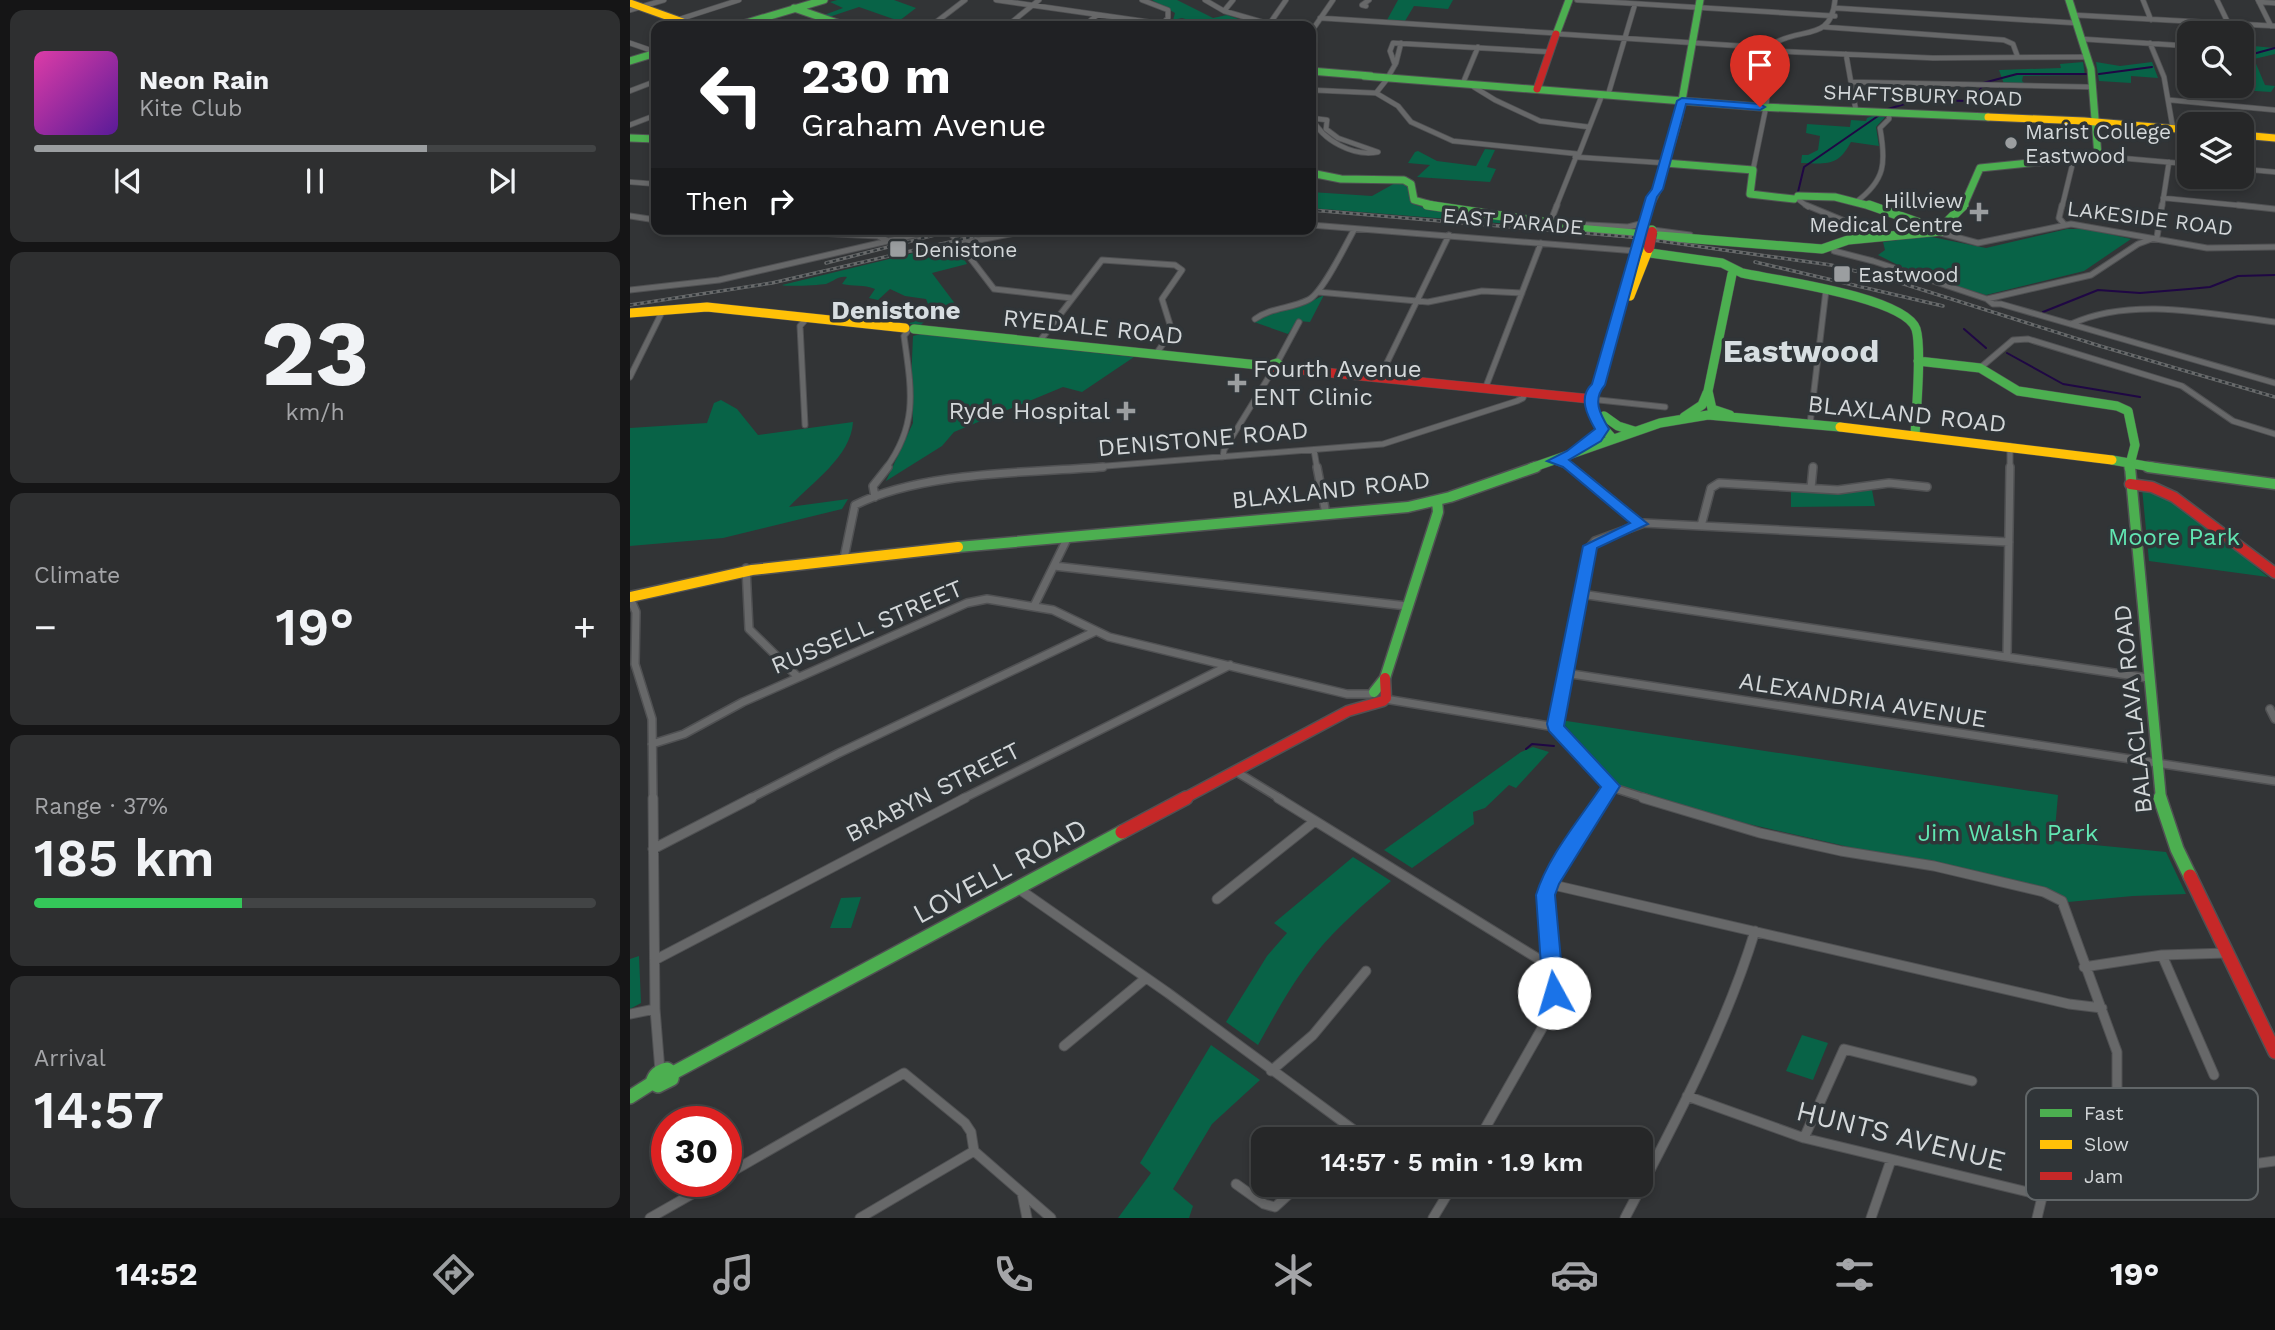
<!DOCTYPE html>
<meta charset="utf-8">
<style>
:root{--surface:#262728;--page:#2e2f30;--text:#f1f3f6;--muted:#a4a5a8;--line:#424445;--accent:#9b9ea0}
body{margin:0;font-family:"Work Sans",sans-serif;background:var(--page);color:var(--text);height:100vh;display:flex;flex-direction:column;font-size:26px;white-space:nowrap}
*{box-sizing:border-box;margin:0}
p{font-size:23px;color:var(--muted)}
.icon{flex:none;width:38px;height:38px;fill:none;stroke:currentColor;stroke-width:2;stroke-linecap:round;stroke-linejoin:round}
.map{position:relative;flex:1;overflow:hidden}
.sheet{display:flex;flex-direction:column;gap:10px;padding:10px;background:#151516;width:630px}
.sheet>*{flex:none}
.top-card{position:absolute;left:21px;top:21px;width:665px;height:214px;border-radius:14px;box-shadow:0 4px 10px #0003,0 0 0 2px var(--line);background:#202124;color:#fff;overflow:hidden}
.controls{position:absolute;left:1547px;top:21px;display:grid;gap:14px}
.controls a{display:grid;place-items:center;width:77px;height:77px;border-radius:14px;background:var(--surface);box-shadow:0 4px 10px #0003,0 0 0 2px var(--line);font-size:35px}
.speed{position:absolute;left:21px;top:1106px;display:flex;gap:14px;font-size:35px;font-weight:700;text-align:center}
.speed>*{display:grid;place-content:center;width:91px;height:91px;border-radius:50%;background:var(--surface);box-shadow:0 4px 10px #0003,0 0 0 2px var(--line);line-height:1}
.speed .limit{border:10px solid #d22;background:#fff;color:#111}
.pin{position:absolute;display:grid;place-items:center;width:60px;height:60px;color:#fff;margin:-72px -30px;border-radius:50% 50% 50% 0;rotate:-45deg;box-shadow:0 0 7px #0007}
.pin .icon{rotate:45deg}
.me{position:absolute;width:77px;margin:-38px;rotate:354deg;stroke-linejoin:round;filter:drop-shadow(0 0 5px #0008)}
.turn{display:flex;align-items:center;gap:24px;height:147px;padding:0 35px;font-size:32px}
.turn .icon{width:91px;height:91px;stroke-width:2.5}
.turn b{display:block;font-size:49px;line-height:60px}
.then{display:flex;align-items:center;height:66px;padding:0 35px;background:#0003;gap:14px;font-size:26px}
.big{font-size:52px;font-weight:600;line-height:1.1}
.sheet .widget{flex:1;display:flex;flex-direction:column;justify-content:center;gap:10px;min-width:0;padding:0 24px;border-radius:14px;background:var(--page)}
.sheet .dial{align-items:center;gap:0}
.dial b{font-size:91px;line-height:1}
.song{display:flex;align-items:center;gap:21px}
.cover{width:84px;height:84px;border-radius:10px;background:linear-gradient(135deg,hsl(320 70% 55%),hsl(270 70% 35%))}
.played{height:7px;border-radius:4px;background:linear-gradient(90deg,var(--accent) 70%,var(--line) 70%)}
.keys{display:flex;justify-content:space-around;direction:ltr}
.heat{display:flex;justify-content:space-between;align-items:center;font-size:38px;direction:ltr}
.charge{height:10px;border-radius:5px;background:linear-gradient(90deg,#34c759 37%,var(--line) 0)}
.trip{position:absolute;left:621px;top:1127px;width:402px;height:70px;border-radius:14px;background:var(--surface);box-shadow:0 4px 10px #0003,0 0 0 2px var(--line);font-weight:600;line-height:70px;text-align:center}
.menu{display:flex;height:112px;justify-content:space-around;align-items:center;background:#0f1010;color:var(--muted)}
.menu .icon{width:49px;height:49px}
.menu .active{color:var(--accent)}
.menu b{font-size:32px;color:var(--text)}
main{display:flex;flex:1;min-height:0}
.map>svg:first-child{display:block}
</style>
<main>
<section class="sheet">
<div class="widget">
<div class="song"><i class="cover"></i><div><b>Neon Rain</b><p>Kite Club</p></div></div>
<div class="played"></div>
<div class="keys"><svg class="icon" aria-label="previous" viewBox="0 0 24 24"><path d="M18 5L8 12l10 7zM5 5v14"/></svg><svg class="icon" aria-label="pause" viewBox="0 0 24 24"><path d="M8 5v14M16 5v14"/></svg><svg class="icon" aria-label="next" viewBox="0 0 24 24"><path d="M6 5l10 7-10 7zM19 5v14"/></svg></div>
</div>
<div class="widget dial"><b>23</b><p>km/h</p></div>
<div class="widget"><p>Climate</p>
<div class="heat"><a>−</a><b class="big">19°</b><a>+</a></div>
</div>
<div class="widget"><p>Range · 37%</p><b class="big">185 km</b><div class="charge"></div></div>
<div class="widget"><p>Arrival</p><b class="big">14:57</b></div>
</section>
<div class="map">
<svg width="1645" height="1218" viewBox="0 0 1645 1218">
<rect width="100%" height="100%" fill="#323436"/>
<path fill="#086347" d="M207,0H264L286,8L269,21L229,7L199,17L194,15L213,8L200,2Z
M522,0H547L583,18L597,15L629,26H579L552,18L543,20L545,13Z
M768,0H823L818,9L784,6L775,21L757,20Z
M1612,45L1645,48V54L1624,59L1635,85L1645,86L1641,92L1594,89L1593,86H1612Z
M1453,62L1455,75L1393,76L1392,81L1395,84H1374L1369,70L1431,68L1430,64Z
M1466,62L1490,66L1522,62L1528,78L1501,76V83L1469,81Z
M1245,115L1256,116L1246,127L1249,146L1221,142C1208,166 1198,164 1171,163L1172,155H1178L1188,150L1190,136L1176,133L1177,124L1220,127L1221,120L1236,121L1237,118Z
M855,149L865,150L857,167L866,169L860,182L787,177L800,165L778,163L785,152L788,151L807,161L846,166Z
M767,182L776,183L786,205L802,210L865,217L905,226L681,208V192L742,196Z
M1437,229H1457L1501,239L1454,271L1356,295L1284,273L1248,255L1255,250L1253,242L1297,236L1356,248Z
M321,244L323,246L312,250L320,259L332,256L337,264L302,273L329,309L308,307L291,325L279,324L298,304L296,299L275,296L260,289L248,300L239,298L245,289C233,284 224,287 212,284L217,277C207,276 205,281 196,284C189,285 157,287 152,285Z
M694,295L680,322L668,321L658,334L624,322L643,309L674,305Z
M290,334L504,357L452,392L433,387L324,432L312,446L256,481L283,423L281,382L283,336Z
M91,400L107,409L128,435L223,422C221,457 181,483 159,507L218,499L212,509L93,538L0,546V428L77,423L84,403Z
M1512,488C1552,498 1605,550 1638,577L1519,561Z
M1242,490L1245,506L1161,507V491L1209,494Z
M930,720L1428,795L1424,841L1536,852L1556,894L1503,896L1438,902L1430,896L1306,862L1228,849L1097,819L990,787Z
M903,747L919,752L886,788L879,785L855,808L843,812L844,824L782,868L754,850L891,752Z
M723,857L761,881C735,903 708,926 686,953C663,981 646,1013 628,1045L596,1022L637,956L657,933L644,923Z
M231,897L221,928H200L211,898Z
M9,956L11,1003L0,1009V959Z
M1172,1035L1198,1043L1183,1080L1156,1071Z
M581,1045L630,1080L582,1124L543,1189L563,1206L559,1218H488L521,1173L510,1163Z"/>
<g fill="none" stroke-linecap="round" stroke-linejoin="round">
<path stroke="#1f0744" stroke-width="2" d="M1612,57L1645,48
M1469,74L1522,67
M1353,83L1387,74H1456
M1258,109L1288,100L1341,101L1352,87
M1168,192L1174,167L1248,116
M1413,312L1468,290L1510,293L1559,289L1580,287L1608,276L1645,275
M1334,329L1356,348
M1377,353L1433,384L1510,397
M896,749L902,744L924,746"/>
<defs>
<path id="street-far3" d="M366,0L533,24
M512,0L538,10V18L530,26
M575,0L594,11L639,24
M947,0L1205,16
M1513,0L1521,20
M1587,0L1603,33
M1628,0L1641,26
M1629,2L1645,3
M736,6L732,5L739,0
M1205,8L1446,23
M0,10L34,0
M594,11L603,0
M1444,15L1645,26
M690,18L923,33
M47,20L109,0
M301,26L335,0
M377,26L409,0
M454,26L467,15
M638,26L656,0
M1195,27L1374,40L1383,44L1387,55
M681,32L703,0
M930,34L1142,48
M1452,39L1559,46
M0,43L23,51
M1520,43L1534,77L1543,129
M1142,51L1303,58L1457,57
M1216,54L1226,111
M765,65L760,51L763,43L921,52
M758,77L766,63L771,43
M758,78L746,93L768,106L781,122L823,141L949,154
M1221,82L1462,87
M833,83L848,47
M839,84L865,100L910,121L959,127
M681,90L746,93
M0,91L26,81
M978,95L1005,4
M1540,100L1645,110
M681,118L697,120L696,129L708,138L748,152C723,157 692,140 682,118
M0,125L26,115
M949,154L972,95
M1468,156L1559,164
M945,157L1035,163
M1612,169L1645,172
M1123,170L1136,107L1143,44C1171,26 1201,43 1205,0
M0,182L26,184
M1533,198L1626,207
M1169,200L1178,207
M1226,202C1256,180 1256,162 1250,128L1259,119V113
M926,207L946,157
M1432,207L1442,166L1439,159
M1532,207L1539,162"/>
<path id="street-far2" d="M927,205L920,223L998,227L1014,223
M1176,205L1251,236
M1432,205L1429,218L1434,224
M1608,205L1645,209
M0,216L26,220
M681,225L1006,251
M104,229L248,236L258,241
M1023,230L1060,235
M1311,233L1348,243L1441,224L1577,248L1645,247
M328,242L364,289L441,298
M329,244L405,229
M1204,251L1243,261L1357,299L1363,304H1371L1645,383
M0,290L89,280L310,229
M688,292L798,302L852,291L892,293
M1357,299L1461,275L1508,244L1527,237L1532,205
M625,319C642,307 660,309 678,300C692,294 715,246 724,230
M1441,324C1502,296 1581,314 1645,322
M409,342L472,260L545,265L552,270L532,299L542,331L526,354
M647,363L669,322
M1350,368L1383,340L1398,339L1552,386L1603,421L1645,434
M0,377L33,310
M750,377L819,235
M855,389L911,243
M969,400L1035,407
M1180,424L1196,290
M175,425L170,326L177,318
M684,450L687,468
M593,457L594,450L643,370
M924,461L943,468
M256,468C289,423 281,388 274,336L277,332
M451,468L753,444L887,401L893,398L895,393
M1380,468V446"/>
<path id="street-far1" d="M687,467L696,514
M941,467L1011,524
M1181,488L1183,467
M245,497L243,486L258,467
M1071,526L1081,488L1089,483L1208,490L1259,483L1297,487
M214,558L225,505C292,471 398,473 473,467
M424,566L777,606
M116,568L119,629L168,677
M951,594L1518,678
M0,598L6,612L5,664L22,719L23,799
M404,606L438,537
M1377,656L1380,467
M935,673L1645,781
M755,699L925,727
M1640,709L1645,719
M925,727L987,789L1018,799
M925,727L959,548L965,541L1014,523L1379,542
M22,744L54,734L113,702L337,603L357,599L423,610L479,637L717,694H740
M605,771L651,799
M119,799L209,753L464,632
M332,799L600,665
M973,799L981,786"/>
<path id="street" d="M23,798L25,1009L30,1071
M648,798L920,966
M1013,798L1130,833L1211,851L1304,866L1414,892L1432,901L1487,1052V1166L1491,1181
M23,849L122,798
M919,884L1439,1004L1472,1008
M389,889L538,993L736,1139
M587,899L685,821
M1532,955L1584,1075
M25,960L335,798
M1454,967L1532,955L1597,953
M0,1014L25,1009
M434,1046L516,978
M641,1071L683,1035L736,971
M1057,1096L1174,1138L1398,1192L1413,1193L1645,1161
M1174,1138L1214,1049L1342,1081
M715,1139L724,1130
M849,1139L923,1009L916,906L919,884L974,798
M96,1175L274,1073L335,1123L341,1132L344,1151L421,1218
M606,1184L634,1204L645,1207L669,1185
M802,1185L817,1195
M392,1193L397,1218
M20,1218L85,1181
M230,1218L344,1151
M803,1218L823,1185
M995,1218C1044,1124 1094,1032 1125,931
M1241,1218L1261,1160
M1407,1218L1413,1193"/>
<path id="fast-far3" d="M164,8L216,26
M106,26L194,0
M927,32L939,0
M0,61L26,53
M681,71L741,76
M734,76L1130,107L1358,117
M0,138L26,139
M1035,163L1123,170L1120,194L1164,199
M681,173L711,179L774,180L781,184L784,200L809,207
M1168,196L1205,197L1244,207
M1019,207L1028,189L1049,117L1070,0
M1333,207L1350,168L1468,156L1461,69L1439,0"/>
<path id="fast-far2" d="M797,205L920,223L936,228L1005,234
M1019,205L1011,231L1022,230
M1310,229L1334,205
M1029,236L1192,249
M1192,249L1218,240L1312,231L1239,205
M1006,251L1092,263L1112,273C1145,280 1275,297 1286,329C1292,348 1286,413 1285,436
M284,329L638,366L647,363L652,368
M1288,361L1350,368L1388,391L1487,406L1498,411L1505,445L1499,468
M1100,415L1082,409L1078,391L1102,274
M974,416L988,426L1004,431
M1054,417L1072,405L1077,393
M983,439L967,421L960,399L968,385L1007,246
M1482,460L1527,468
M901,468L1030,423L1078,415L1210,427"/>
<path id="fast-far1" d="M1500,467L1531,799
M1518,467L1645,484
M328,547L778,507L820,497L906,467
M744,692L755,678L808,512L807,501"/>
<path id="fast" d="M1530,798L1547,849L1560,876
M43,1073L492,832
M22,1083C24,1074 29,1071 37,1069L43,1073
M22,1083L28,1086L42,1079L43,1073
M0,1097L22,1083"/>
<path id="slow-far2" d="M0,3L64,26
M1358,117L1454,121L1559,130
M1612,135L1645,138"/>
<path id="slow-far1" d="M1000,296L1019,248
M0,313L77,307L275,328
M1210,427L1482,460"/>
<path id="slow" d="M0,597L122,570L328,547"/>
<path id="jam-far3" d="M907,89L926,34"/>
<path id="jam-far2" d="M645,370L652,368L961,399"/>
<path id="jam-far1" d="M1500,484L1522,487L1544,497L1645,573
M553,799L718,711L753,701L756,698L755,678"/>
<path id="jam" d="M492,832L556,798
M1560,876L1645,1052"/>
</defs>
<use href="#street-far3" stroke="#505153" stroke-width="6"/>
<use href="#street-far2" stroke="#505153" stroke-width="7"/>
<use href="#street-far1" stroke="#505153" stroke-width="10"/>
<use href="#street" stroke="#505153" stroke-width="11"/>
<use href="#fast-far3" stroke="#505153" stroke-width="9"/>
<use href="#fast-far2" stroke="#505153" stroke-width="10"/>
<use href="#fast-far1" stroke="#505153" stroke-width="13"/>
<use href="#fast" stroke="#505153" stroke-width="16"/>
<use href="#slow-far2" stroke="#505153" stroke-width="9"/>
<use href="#slow-far1" stroke="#505153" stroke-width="10"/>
<use href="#slow" stroke="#505153" stroke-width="13"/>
<use href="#jam-far3" stroke="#505153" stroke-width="9"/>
<use href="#jam-far2" stroke="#505153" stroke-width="10"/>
<use href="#jam-far1" stroke="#505153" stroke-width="13"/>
<use href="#jam" stroke="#505153" stroke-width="16"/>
<use href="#street-far3" stroke="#676869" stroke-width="4.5"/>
<use href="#street-far2" stroke="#676869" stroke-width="5"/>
<use href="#street-far1" stroke="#676869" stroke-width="7"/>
<use href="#street" stroke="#676869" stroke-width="9"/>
<use href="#fast-far3" stroke="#4caf50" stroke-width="7"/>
<use href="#fast-far2" stroke="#4caf50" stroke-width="9"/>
<use href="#fast-far1" stroke="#4caf50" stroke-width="10"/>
<use href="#fast" stroke="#4caf50" stroke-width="13"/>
<use href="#slow-far2" stroke="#ffc107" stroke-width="7"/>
<use href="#slow-far1" stroke="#ffc107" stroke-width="9"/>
<use href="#slow" stroke="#ffc107" stroke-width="10"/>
<use href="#jam-far3" stroke="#c62828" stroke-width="7"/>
<use href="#jam-far2" stroke="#c62828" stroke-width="9"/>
<use href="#jam-far1" stroke="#c62828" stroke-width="10"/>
<use href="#jam" stroke="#c62828" stroke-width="13"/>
<defs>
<path id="rail" d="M681,210L1001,237L1201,265L1258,279L1470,346L1645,397
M1125,262L1313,306
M196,263L328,229
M0,305L142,283L376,229"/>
</defs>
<use href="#rail" stroke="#686a6b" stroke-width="3.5"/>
<use href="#rail" stroke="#303538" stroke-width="2" stroke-dasharray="3.5" stroke-linecap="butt"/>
<defs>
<path id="street-bridge" d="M318,230L328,242"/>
<path id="slow-bridge" d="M1007,246L1011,231"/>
<path id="jam-bridge" d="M1019,248L1022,232"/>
</defs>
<use href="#street-bridge" stroke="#505153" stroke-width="7" stroke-linecap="butt"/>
<use href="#slow-bridge" stroke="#505153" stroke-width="11" stroke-linecap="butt"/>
<use href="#jam-bridge" stroke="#505153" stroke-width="11" stroke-linecap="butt"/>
<use href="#street-bridge" stroke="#676869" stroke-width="5"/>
<use href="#slow-bridge" stroke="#ffc107" stroke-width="10"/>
<use href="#jam-bridge" stroke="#c62828" stroke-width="10"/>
</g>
<path fill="#1a73e8" stroke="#114b97" stroke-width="2" d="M1052,98L1130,104L1135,107L1130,110L1056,104L1033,189L1027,197L1017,231L975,385C962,400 970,414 979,429L971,441L939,460L1018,524L967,548L934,726L990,786L929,884L925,895L934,993L931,999L924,1001L916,999L913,993L906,895C918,856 949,820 971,787L919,731L917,724L953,546L1000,523L933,467L917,461L937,451L965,429C957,415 948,397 962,384L1006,231L1016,197L1022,189L1047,101Z"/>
<g fill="#9b9ea0" stroke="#303538" stroke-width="2.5">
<circle cx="1381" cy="143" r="7"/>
<path d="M1345.5 201.5h7v7h7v7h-7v7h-7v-7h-7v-7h7z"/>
<rect x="259" y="240" width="18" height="18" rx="3.5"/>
<rect x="1203" y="265" width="18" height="18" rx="3.5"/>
<path d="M603.5 372.5h7v7h7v7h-7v7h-7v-7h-7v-7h7z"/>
<path d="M492.5 400.5h7v7h7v7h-7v7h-7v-7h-7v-7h7z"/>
</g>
<g text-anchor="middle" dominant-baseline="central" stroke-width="7" stroke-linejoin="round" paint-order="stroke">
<g font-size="21" fill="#d3d7d9" stroke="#303538">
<text transform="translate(1293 95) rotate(2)">SHAFTSBURY ROAD</text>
<text transform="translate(1520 218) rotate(7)">LAKESIDE ROAD</text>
<text transform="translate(883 221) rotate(5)">EAST PARADE</text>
</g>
<g font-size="21" fill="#d3d7d9" stroke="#303538" text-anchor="start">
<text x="1395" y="131">Marist College<tspan x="1395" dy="24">Eastwood</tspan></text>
<text x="1333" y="200" text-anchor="end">Hillview<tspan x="1333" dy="24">Medical Centre</tspan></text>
<text x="284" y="249">Denistone</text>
<text x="1228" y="274">Eastwood</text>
</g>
<g font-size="24" fill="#d3d7d9" stroke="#303538">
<text transform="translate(463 327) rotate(6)">RYEDALE ROAD</text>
<text transform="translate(1277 414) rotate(6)">BLAXLAND ROAD</text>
<text transform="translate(573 439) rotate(-5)">DENISTONE ROAD</text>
<text transform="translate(701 490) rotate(-6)">BLAXLAND ROAD</text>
<text transform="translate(237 627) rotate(-23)">RUSSELL STREET</text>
<text transform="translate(1233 700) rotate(9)">ALEXANDRIA AVENUE</text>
<text transform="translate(1503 709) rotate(-96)">BALACLAVA ROAD</text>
<text transform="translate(303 792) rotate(-27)">BRABYN STREET</text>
</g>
<g font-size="24" fill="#d3d7d9" stroke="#303538" text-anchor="start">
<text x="623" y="369">Fourth Avenue<tspan x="623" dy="28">ENT Clinic</tspan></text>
<text x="480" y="411" text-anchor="end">Ryde Hospital</text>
</g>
<g font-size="24" fill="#61e6b2" stroke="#303538">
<text x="1544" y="537">Moore Park</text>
<text x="1378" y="833">Jim Walsh Park</text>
</g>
<g font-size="26" font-weight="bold" fill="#d7dee1" stroke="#303538">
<text x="266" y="310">Denistone</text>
</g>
<g font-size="28" fill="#d3d7d9" stroke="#303538">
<text transform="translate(370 871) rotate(-28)">LOVELL ROAD</text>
<text transform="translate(1271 1136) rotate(14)">HUNTS AVENUE</text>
</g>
<g font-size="32" font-weight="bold" fill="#d7dee1" stroke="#303538">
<text x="1171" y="351">Eastwood</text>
</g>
</g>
<rect x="1396" y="1088" width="232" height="112" rx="10" fill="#303538" stroke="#616668" stroke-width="2"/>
<rect x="1410" y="1109" width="32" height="8" fill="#4caf50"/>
<rect x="1410" y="1140" width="32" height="9" fill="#ffc107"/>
<rect x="1410" y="1172" width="32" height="8" fill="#c62828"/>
<g font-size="19" fill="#d3d7d9">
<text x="1454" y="1120">Fast</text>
<text x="1454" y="1151">Slow</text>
<text x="1454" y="1183">Jam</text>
</g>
</svg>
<div class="controls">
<a><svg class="icon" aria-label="search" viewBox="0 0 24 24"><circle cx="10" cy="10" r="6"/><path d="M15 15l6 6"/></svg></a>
<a><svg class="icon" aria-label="layers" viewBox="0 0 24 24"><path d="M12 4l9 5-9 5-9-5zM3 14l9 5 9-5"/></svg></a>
</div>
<div class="speed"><div class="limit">30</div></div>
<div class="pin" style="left:1130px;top:107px;background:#d93025"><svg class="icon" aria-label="arrive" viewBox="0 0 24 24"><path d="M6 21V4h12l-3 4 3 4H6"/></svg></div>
<svg class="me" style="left:924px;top:993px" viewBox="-20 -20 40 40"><circle r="19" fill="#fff"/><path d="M0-13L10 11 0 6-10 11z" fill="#1a73e8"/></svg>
<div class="trip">14:57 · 5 min · 1.9 km</div>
<div class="top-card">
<div class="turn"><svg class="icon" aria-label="left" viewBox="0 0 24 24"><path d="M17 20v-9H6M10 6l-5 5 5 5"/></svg><div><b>230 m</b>Graham Avenue</div></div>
<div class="then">Then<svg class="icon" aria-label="right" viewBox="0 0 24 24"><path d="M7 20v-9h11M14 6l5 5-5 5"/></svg></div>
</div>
</div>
</main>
<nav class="menu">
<b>14:52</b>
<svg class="icon active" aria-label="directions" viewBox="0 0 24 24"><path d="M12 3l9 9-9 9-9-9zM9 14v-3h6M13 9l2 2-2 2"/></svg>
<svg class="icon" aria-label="music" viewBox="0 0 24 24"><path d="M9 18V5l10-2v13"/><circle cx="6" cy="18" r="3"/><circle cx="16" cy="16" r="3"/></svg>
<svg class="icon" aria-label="phone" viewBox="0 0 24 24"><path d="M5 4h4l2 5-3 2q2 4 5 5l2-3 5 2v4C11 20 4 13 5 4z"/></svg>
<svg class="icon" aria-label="climate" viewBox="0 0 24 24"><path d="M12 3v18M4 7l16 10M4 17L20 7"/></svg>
<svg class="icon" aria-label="car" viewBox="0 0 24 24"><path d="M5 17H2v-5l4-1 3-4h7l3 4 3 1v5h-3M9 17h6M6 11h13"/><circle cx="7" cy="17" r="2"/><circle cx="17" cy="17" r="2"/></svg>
<svg class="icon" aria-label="filters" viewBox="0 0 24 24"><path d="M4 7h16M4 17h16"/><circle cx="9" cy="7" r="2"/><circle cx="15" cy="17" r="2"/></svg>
<b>19°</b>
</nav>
